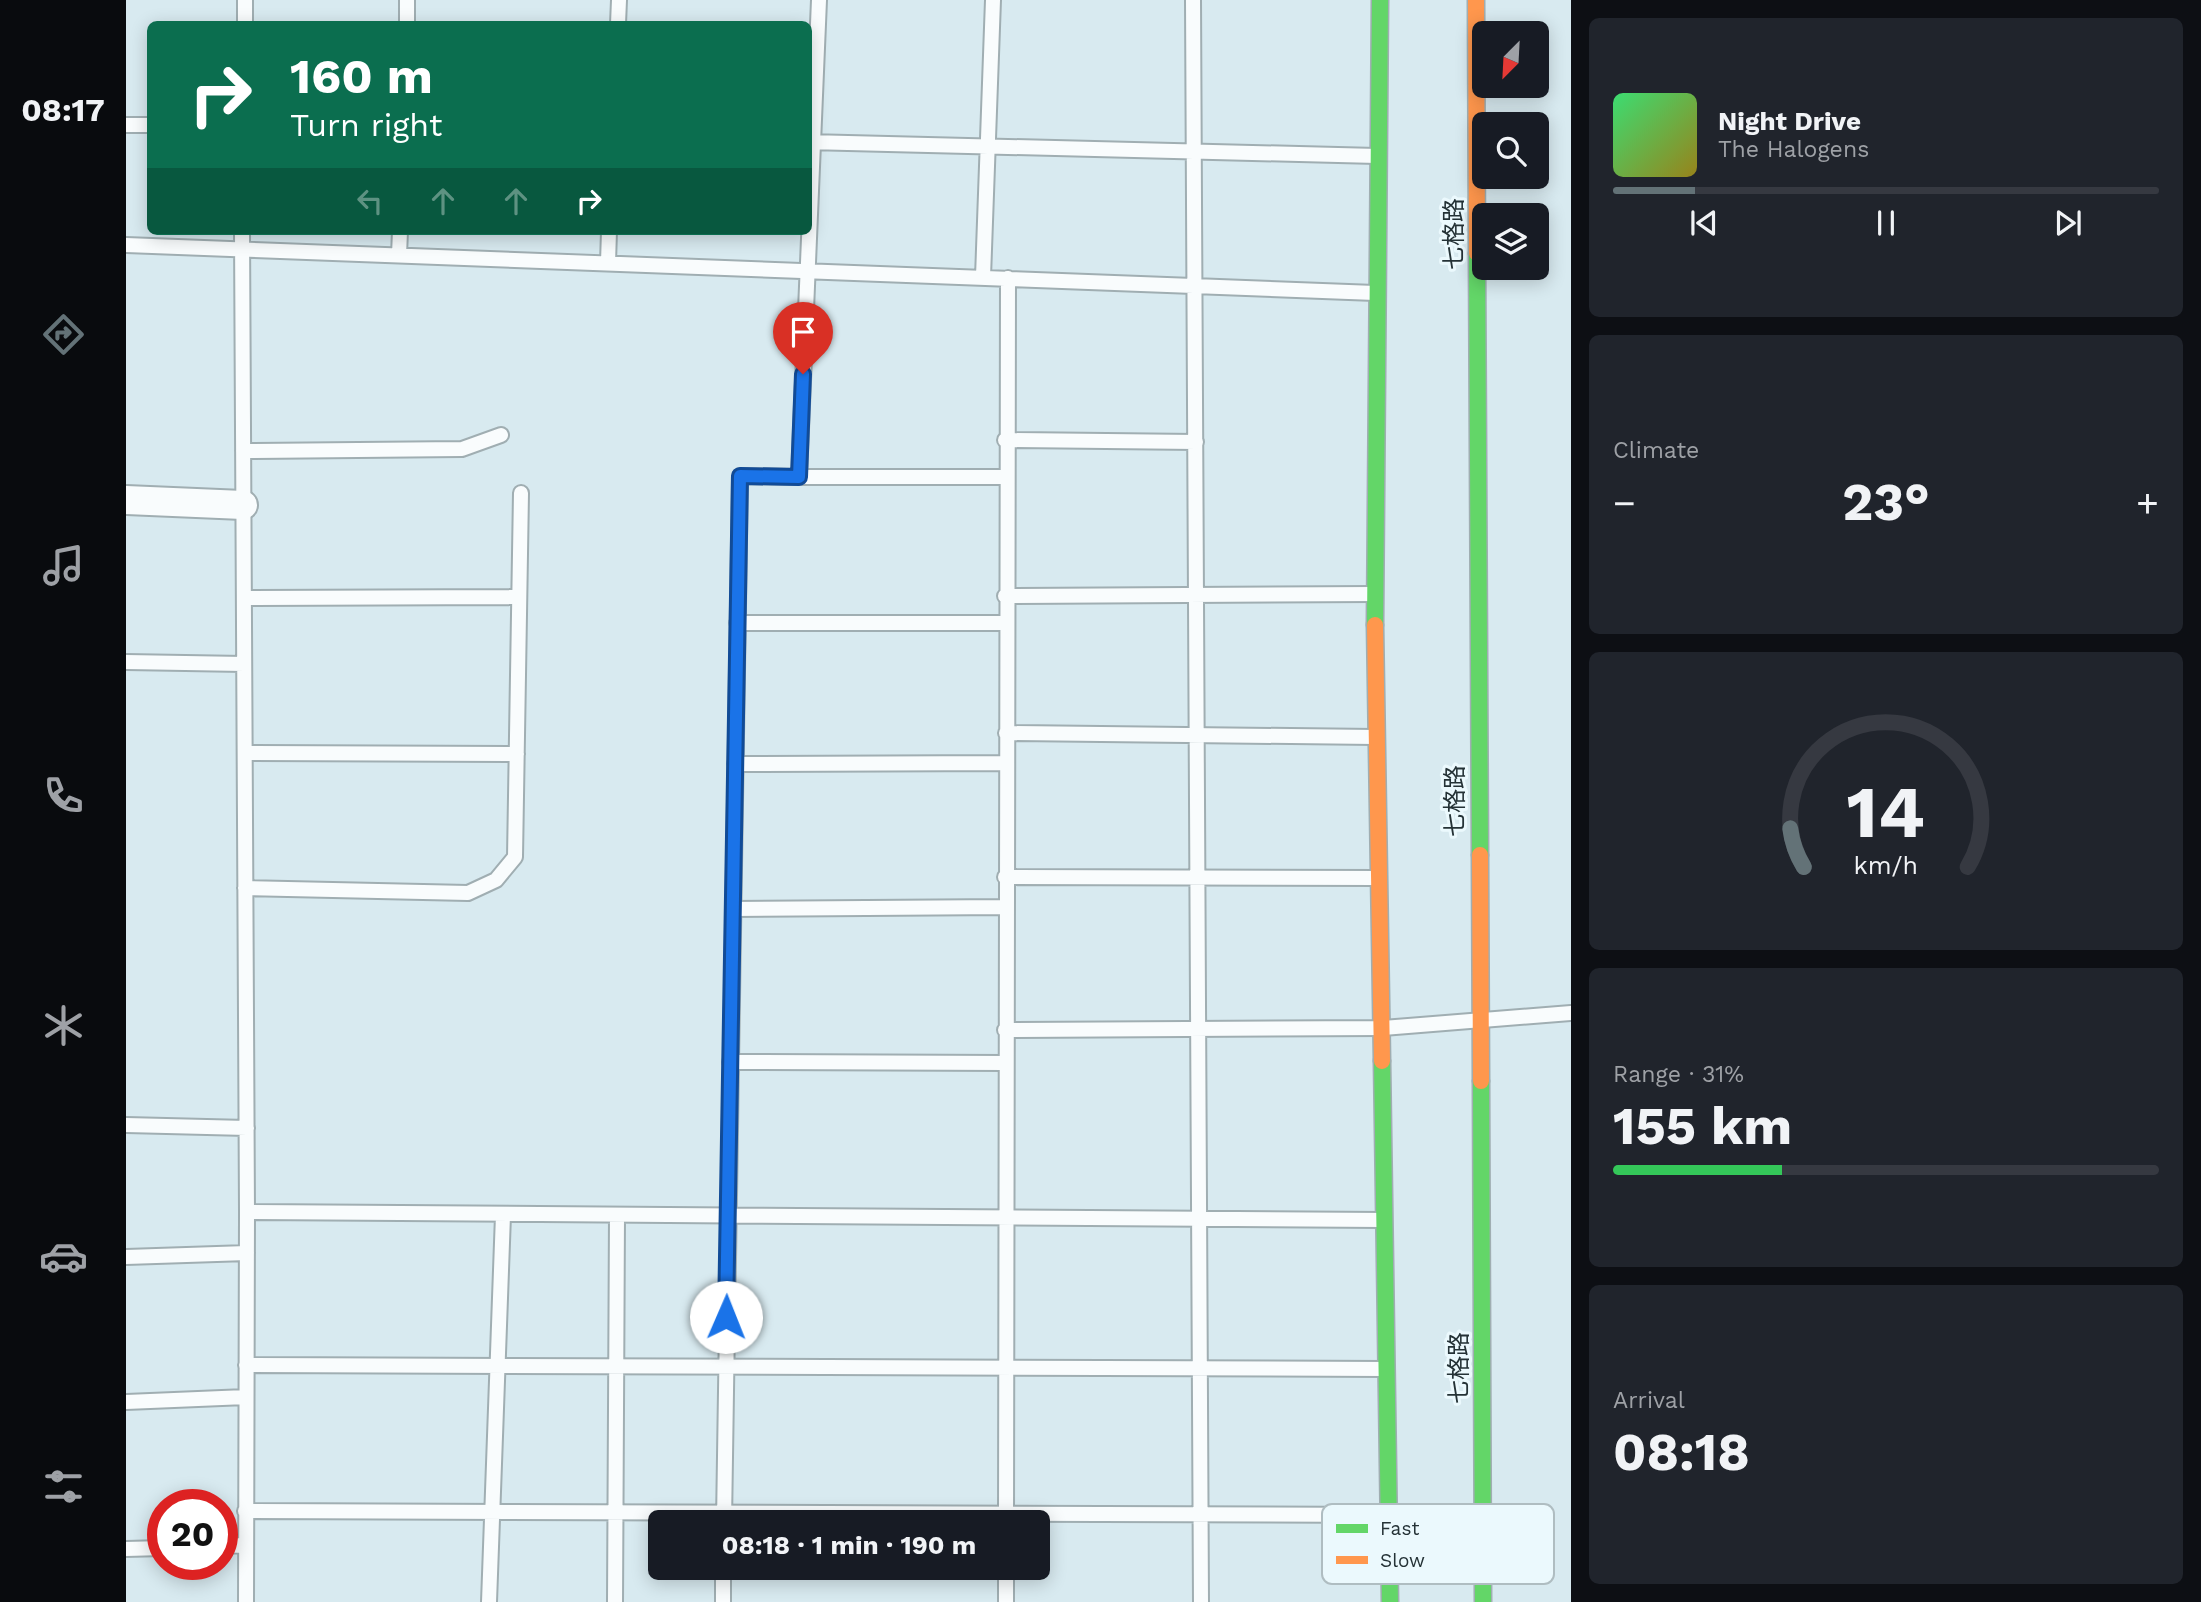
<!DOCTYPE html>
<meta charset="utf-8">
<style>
:root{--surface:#171b24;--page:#20242c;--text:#f1f3f6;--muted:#9ea1a6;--line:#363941;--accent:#637277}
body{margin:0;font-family:"Work Sans","Noto Sans SC",sans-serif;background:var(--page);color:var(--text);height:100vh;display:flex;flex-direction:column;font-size:26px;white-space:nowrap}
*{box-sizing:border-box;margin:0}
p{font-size:23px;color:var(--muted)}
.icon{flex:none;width:38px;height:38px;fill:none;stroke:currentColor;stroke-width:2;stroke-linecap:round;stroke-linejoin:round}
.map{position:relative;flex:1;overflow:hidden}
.drawer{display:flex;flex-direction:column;gap:18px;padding:18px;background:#0d0f14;width:630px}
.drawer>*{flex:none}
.top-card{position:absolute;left:21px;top:21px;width:665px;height:214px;border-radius:10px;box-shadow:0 4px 18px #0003;background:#0b6e4f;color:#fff;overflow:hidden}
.needle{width:46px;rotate:204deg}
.controls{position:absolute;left:1346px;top:21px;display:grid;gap:14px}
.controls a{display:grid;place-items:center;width:77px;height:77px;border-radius:10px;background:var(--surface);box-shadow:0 4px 18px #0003;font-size:35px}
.speed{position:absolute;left:21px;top:1489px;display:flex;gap:14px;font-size:35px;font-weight:700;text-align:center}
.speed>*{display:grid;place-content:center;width:91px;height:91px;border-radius:50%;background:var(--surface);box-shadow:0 4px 18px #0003;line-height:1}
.speed .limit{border:10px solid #d22;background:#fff;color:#111}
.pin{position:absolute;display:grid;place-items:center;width:60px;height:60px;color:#fff;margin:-72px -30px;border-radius:50% 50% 50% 0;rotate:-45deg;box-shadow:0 0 7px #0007}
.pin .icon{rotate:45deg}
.me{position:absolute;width:77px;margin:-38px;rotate:1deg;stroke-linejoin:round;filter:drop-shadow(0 0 5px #0008)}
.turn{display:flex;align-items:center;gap:24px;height:147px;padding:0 28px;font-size:32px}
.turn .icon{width:91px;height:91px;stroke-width:2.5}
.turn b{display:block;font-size:49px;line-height:60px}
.lanes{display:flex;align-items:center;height:66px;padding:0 28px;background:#0003;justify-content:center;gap:35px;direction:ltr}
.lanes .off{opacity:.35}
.big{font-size:52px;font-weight:700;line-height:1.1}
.drawer .widget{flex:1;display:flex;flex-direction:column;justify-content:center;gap:10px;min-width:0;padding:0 24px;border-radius:10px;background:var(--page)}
.drawer .dial{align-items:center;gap:0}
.dial svg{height:182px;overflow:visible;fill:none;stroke:var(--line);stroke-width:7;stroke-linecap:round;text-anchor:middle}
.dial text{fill:var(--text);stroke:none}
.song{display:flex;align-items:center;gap:21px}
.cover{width:84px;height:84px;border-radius:10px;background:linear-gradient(135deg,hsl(140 70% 55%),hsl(50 70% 35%))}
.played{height:7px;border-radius:4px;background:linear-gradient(90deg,var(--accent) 15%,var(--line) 15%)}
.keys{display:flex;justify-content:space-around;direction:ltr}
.heat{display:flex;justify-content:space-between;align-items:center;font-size:38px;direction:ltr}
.charge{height:10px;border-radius:5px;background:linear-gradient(90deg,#34c759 31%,var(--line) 0)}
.trip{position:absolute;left:522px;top:1510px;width:402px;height:70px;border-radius:10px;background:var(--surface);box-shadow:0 4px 18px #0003;font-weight:700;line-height:70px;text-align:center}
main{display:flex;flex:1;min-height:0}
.menu{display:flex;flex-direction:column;width:126px;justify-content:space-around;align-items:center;background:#090b0e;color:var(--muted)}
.menu .icon{width:49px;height:49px}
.menu .selected{color:var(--accent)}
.menu b{font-size:32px;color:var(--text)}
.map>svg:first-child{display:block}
</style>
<main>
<nav class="menu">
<b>08:17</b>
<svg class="icon selected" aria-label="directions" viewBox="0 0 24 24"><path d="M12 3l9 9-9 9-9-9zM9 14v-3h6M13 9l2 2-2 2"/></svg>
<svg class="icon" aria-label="music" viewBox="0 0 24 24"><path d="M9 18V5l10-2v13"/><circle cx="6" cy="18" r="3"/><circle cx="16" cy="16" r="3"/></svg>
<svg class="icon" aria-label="phone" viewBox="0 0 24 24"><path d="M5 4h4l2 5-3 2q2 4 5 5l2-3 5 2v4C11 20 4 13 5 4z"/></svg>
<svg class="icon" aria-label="climate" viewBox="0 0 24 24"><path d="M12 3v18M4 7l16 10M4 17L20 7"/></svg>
<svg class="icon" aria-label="car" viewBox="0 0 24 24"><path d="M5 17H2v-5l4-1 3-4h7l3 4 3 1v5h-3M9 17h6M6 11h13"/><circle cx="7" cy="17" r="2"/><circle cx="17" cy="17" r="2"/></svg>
<svg class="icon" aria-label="filters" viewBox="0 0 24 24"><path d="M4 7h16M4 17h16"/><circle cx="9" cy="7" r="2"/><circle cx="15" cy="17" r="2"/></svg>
</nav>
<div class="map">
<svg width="1445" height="1602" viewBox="0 0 1445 1602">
<rect width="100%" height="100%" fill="#d8eaf0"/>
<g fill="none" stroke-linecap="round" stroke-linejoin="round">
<defs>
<path id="lane" d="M1067,0L1075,1602
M119,24V0
M281,24V0
M492,24L493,0
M0,125H24
M682,142L1251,156
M116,231L121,1212L120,1602
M0,245L1249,293
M273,255L274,231
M482,263L483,231
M857,277L867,0
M879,440L1070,442
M117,451L336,449L375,435
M673,477H879
M879,596L1249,594
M118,598L392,597
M611,623H879
M0,662L118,664
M880,733L1249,737
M119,753L391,754
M609,764L879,763
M879,877L1253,878
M119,888L342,893L370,880L389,857L395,493
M607,909L879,907
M879,1030L1257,1028L1445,1013
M604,1062L880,1063
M0,1125L121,1128
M121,1212L1257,1220
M0,1257L121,1253
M120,1365L1260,1369
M0,1402L120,1397
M119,1511L1261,1515
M598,1522L614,476L673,477L693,0
M880,1522L882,278
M96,1546L119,1545
M0,1549L37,1548
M880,1568V1602
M363,1602L377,1215
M489,1602L491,1216
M597,1602V1568"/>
<path id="street" d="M0,500L117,505"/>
<path id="fast" d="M1351,253L1354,855
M1249,625L1254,0
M1256,1061L1264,1602
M1355,1081L1357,1602"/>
<path id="slow" d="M1350,0L1351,253
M1249,625L1256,1061
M1354,855L1355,1081"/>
</defs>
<use href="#lane" stroke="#a0aeb2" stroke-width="18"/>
<use href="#street" stroke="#a0aeb2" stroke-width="32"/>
<use href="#fast" stroke="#a0aeb2" stroke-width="19"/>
<use href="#slow" stroke="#a0aeb2" stroke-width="19"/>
<use href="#lane" stroke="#f9fcfd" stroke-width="14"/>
<use href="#street" stroke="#f9fcfd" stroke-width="28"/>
<use href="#fast" stroke="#63d668" stroke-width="16"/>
<use href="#slow" stroke="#ff974d" stroke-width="16"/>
</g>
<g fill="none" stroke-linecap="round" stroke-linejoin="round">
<defs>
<path id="route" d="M600,1317L614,476L673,477L677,374"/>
</defs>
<use href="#route" stroke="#114b97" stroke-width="18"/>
<use href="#route" stroke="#1a73e8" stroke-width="12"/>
</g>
<g text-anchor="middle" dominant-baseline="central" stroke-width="6" stroke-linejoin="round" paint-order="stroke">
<g font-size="24" fill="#243236" stroke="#ebf9fd">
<text transform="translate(1328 234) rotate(-90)">七格路</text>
<text transform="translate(1329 801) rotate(-90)">七格路</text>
<text transform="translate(1333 1368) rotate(-90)">七格路</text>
</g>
</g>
<rect x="1196" y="1504" width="232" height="80" rx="10" fill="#ebf9fd" stroke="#afbdc1" stroke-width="2"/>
<rect x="1210" y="1524" width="32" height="9" fill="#63d668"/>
<rect x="1210" y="1556" width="32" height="8" fill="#ff974d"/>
<g font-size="19" fill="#243236">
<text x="1254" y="1535">Fast</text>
<text x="1254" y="1567">Slow</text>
</g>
</svg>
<div class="controls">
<a><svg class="needle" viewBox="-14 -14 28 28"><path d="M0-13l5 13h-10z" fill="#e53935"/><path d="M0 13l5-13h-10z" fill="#9ea1a6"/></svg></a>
<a><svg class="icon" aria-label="search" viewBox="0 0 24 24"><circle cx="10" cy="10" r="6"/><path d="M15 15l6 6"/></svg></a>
<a><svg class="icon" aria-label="layers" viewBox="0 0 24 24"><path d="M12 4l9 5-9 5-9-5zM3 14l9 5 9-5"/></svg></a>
</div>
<div class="speed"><div class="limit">20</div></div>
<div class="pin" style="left:677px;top:374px;background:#d93025"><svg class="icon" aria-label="arrive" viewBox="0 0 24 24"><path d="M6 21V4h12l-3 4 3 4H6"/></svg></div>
<svg class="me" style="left:600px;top:1317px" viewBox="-20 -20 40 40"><circle r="19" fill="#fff"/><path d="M0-13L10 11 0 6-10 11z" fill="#1a73e8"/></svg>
<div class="trip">08:18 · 1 min · 190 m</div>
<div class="top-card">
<div class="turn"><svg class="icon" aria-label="right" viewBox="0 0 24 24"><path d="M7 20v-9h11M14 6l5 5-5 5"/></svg><div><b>160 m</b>Turn right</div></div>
<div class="lanes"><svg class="icon off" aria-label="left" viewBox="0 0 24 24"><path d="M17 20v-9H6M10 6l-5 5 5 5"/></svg><svg class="icon off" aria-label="ahead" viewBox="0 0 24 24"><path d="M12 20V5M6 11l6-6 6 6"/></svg><svg class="icon off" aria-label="ahead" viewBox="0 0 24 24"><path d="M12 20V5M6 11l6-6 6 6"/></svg><svg class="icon" aria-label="right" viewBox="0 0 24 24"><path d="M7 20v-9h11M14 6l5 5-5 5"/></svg></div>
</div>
</div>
<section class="drawer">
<div class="widget">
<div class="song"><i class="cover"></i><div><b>Night Drive</b><p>The Halogens</p></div></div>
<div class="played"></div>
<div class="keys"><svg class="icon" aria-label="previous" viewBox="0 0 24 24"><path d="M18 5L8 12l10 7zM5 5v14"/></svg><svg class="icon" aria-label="pause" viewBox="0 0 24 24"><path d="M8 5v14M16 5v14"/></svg><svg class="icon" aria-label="next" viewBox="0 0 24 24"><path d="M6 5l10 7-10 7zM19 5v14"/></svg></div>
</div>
<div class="widget"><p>Climate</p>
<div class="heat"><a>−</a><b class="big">23°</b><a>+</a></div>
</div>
<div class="widget dial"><svg viewBox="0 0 100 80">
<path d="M14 69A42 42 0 1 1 86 69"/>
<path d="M14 69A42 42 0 0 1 8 52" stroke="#637277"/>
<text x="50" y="56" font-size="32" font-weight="700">14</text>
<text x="50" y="72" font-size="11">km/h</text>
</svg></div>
<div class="widget"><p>Range · 31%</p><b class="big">155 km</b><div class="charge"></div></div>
<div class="widget"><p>Arrival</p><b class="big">08:18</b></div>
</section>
</main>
